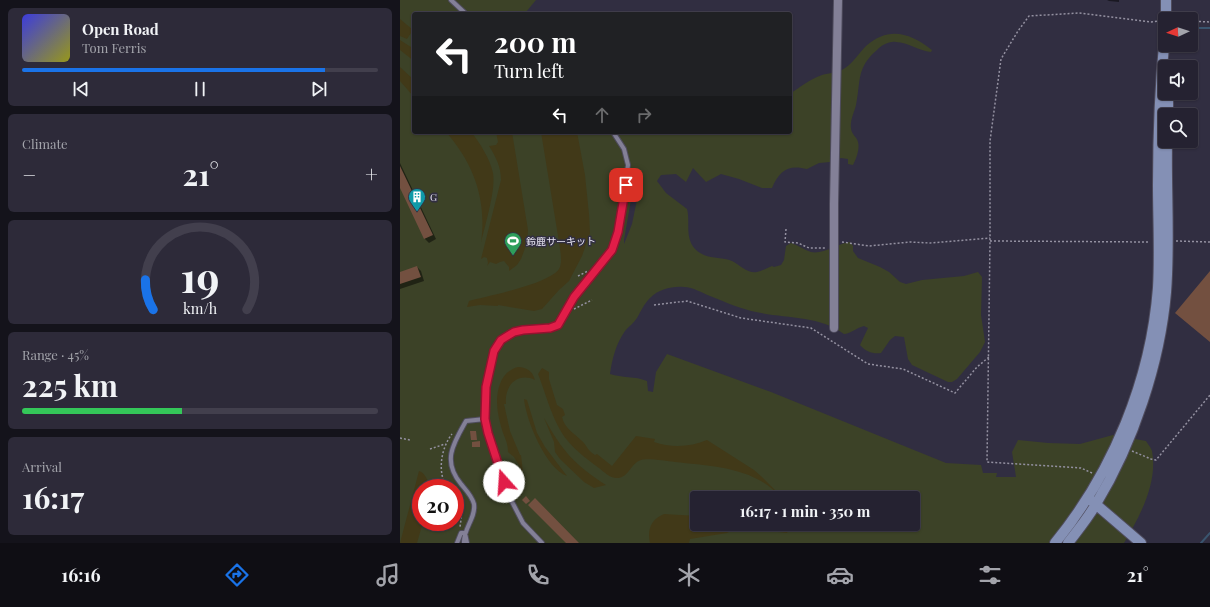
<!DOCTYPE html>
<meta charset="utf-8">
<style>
:root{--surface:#252231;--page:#2d2a39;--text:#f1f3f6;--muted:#a3a4ab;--line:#423f4d;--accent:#1a73e8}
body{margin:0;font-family:"Playfair Display","Noto Sans JP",serif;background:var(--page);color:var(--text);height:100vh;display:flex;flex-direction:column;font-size:15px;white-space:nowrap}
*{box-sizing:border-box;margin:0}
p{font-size:13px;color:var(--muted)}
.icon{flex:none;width:22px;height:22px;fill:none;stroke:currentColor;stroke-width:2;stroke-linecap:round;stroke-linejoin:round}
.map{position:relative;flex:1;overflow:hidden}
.panel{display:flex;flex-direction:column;gap:8px;padding:8px;background:#14131b;width:400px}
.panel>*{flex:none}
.guide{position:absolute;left:12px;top:12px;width:380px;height:122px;border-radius:4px;box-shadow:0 1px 3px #0004,0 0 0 1px var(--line);background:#202124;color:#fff;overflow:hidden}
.needle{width:26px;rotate:266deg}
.buttons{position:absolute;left:758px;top:12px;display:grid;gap:8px}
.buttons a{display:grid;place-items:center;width:40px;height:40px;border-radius:4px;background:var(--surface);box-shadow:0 1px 3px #0004,0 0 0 1px var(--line);font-size:20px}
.speed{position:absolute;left:12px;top:479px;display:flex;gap:8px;font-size:20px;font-weight:700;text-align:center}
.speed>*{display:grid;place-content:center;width:52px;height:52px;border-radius:50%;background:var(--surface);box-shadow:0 1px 3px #0004,0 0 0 1px var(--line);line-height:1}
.speed .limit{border:6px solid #d22;background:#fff;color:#111}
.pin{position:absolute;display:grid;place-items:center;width:34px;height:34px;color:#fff;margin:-17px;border-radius:8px;box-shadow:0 2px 6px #0006}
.me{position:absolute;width:44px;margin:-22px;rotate:341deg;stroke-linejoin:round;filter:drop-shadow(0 0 3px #0008)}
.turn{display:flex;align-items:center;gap:14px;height:84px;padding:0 16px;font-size:18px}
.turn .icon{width:52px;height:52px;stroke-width:2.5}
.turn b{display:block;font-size:28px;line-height:34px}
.lanes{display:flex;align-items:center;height:38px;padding:0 16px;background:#0003;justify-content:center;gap:20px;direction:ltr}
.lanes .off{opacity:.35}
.big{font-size:30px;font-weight:700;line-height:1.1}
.panel .card{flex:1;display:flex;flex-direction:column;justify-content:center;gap:6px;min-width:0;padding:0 14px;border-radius:6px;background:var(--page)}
.panel .dial{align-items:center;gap:0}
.dial svg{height:104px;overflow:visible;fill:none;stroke:var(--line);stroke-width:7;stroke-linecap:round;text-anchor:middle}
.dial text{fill:var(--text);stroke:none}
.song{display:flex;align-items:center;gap:12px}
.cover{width:48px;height:48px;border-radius:6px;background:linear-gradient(135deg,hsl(240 70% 55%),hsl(60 70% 35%))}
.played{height:4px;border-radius:2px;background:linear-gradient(90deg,var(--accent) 85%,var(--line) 85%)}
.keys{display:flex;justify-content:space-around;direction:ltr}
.heat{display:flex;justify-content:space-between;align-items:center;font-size:22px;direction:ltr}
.charge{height:6px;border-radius:3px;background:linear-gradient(90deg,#34c759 45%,var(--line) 0)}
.trip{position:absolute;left:290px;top:491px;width:230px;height:40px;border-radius:4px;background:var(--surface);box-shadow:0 1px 3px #0004,0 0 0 1px var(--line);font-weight:700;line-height:40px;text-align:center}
.tabs{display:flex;height:64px;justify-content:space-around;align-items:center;background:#0f0e14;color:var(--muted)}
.tabs .icon{width:28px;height:28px}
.tabs .on{color:var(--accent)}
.tabs b{font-size:18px;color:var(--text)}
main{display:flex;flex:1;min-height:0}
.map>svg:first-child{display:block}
</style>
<main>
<section class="panel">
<div class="card">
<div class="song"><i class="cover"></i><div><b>Open Road</b><p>Tom Ferris</p></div></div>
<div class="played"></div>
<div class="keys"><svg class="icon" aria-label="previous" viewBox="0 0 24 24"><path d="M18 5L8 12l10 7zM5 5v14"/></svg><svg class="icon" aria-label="pause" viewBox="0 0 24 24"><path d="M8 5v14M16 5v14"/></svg><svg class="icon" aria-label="next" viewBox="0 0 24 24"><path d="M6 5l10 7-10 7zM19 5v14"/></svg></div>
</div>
<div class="card"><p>Climate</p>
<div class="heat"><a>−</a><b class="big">21°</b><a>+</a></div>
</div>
<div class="card dial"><svg viewBox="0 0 100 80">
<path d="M14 69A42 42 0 1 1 86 69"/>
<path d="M14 69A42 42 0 0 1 8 46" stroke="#1a73e8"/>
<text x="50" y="56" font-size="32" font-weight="700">19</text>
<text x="50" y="72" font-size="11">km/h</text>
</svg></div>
<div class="card"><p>Range · 45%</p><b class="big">225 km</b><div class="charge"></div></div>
<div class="card"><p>Arrival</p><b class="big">16:17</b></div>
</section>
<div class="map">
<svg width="810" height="543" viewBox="0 0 810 543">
<rect width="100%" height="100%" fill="#312e41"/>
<path fill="#3c4227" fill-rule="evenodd" d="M0,0H136L126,12L127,14H14V132H390V94C400,87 410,79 422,75C429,73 438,73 445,68C453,63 459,53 466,46C489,26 510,33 532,50L531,52C519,51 508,42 496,42C489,41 482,45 477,50C456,68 461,81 456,105C454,113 450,120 451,128C451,134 457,137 458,142C460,149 456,159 453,165L448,164V159L441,158L430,162L419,163L407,169C388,164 379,171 372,188H362L339,179L321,174L306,182L293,168L286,182L276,174L261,175L257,181L266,193L287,209C290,220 286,232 291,243C293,248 299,253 304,255C313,259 323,257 332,261C340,265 348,274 357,272C362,271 367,268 372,266L374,267L381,265L384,260L386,246L391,243C398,245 404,250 411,252C422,255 439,243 450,242L453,246V251L458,258L480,267L489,272L500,282L506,284L522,280L564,276L578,272L582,277L581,315L585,342L580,352L557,379L552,382H548L512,365L508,359L504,337L495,336L490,340L481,353C473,354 466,352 460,345L468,328L464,326C456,328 450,334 444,334C419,315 386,319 356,312C341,309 325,302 310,296C302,293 293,287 284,287C272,286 259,289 250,298C244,304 241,311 237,318C234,323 228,327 225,331C216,344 212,359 210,374C222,378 235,376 247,381L248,391L253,392L256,372L267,354L371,392L546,463L581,465L583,473H597L596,477H616L612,452L618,440L648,443L680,444L713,435L746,441C748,444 751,448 752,451C758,483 740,516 724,543H0ZM236,171L240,185L232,224L224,244V240ZM21,488H55V522H21ZM297,498H513V524H297Z"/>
<path fill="#413918" d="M0,19L13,30L7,39L0,36Z
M0,40L14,49V61L0,50Z
M0,67L14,80V97L0,81Z
M46,132H71C80,143 90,159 93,173C96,190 85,224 81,243C87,200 74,164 46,132Z
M96,132H112L128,230L127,243L121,259L117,265L109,271V267L104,261L100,262L96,264L90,262L87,266L88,263L87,258L84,257L81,259L101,180C101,167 96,157 89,146L96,145L98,142Z
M141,132H177L185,175L189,214L190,233L182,256L169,281L159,290L142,309L134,311L98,305V306L80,305L67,307L69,301C88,296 149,284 159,269C163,262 160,250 159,242Z
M118,367C127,367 133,372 135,380C118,372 104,385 106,404H104L110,431L120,455H121L123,472L114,457L108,452C108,445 106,440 103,433C98,417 94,400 100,384C103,375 110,369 118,367Z
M142,368L149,372V379L157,405L163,409L165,415L162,417C165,429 174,433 182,441C188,447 187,450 195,455L197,454L212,466L236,436L255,439L254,442C271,448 291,447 307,440L354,470L362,477L383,498H381C356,467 311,466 275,462C266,461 249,458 241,460C231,463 229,477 218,478C211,479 204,472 199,468C188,460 176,451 167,440C153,423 146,394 138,374Z
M124,399L127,400L137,433L145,447L167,476C146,469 126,420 124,399Z
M144,418C163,452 174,464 206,485L194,488L184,482L160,459L155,452L154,442Z
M19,471C26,473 28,482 30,488H21V522H23L17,543H0Z
M264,514L297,516V524H392L387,533L339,527L327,533L290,539L289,543H250C247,530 251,519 264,514Z"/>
<path fill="#0007" d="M707,0H719V2L709,1Z
M0,163L36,239L29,243L25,239L0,186Z
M17,267L21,271L24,281L0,289V273Z"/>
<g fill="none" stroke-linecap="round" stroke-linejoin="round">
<path stroke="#3a556f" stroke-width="2" d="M791,28H810
M801,543L810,533"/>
</g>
<path fill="#735040" d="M0,166L33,235L24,239L0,188Z
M17,266L21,277L0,284V272Z
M810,271V342L775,313Z
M70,431H76L77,440H71Z
M80,441V447H72V442Z
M126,496L130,501L126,504L122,500Z
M135,498L179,543H166L128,505Z"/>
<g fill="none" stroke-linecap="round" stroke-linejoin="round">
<defs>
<path id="lane" d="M51,0L66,14
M104,482L116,478
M57,543L61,533H65L67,543
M64,543C63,529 76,518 74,504C72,496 66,490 61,484C42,461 53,444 66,421L85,419
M142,543L123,523L109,496L86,426L85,409L87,387L94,351L98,343L114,332L119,330L150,328L158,325L174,297L212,250L218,232L228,165L224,149L213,132"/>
<path id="street" d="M434,328V204L438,0"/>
<path id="secondary" d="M766,0V19
M768,115V93
M692,501L741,543
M655,543C713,472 751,380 758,288C760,254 758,219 758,185C758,135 760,84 765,34
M668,543C678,530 688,518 696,504C733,443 760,363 766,292C770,242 766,191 767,141"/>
</defs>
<use href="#lane" stroke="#4f4c5d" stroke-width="6"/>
<use href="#street" stroke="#4f4c5d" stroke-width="10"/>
<use href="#secondary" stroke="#4f4c5d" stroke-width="12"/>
<path stroke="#9491a1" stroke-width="1.5" stroke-dasharray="2 2" stroke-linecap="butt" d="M791,21L810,22
M386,229L385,242L398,243L409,248H426
M590,241L750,242
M776,241L810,242
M442,242L469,246L510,242L530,243L590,238
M178,276L188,271
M254,305L287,301L341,318L411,328L468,364L503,369L555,393L577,367L589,357
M174,309L192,300
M0,438L10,440
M30,449L45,444
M732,451L751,459L756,460L810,395
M692,473L681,468L587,462L590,241V141L601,59L618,31L629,16L679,13L751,22L759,21
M47,488C37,472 41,448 52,434
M55,497L62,501L63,505L60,527"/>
<use href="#lane" stroke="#838097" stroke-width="4"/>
<use href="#street" stroke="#838097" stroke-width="8"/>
<use href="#secondary" stroke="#8490b5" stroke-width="10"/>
</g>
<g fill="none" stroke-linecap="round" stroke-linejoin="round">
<defs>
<path id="route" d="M104,482L88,433L85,419L86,387L94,351L101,340L114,332L123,330L150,328L158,325L174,297L212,250L218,232L226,185"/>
</defs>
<use href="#route" stroke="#92132f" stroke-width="10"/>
<use href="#route" stroke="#e11d48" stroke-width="7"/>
</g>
<defs>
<symbol id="building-pin" viewBox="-11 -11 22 30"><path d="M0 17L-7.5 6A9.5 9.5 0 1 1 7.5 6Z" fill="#0f9aa8" stroke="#312e41"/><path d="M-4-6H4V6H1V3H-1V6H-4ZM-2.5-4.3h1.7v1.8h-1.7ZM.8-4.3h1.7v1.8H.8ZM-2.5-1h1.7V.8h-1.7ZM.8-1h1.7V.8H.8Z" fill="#fff"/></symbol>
<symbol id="stadium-pin" viewBox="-11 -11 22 30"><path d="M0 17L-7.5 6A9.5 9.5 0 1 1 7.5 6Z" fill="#2e9e5b" stroke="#312e41"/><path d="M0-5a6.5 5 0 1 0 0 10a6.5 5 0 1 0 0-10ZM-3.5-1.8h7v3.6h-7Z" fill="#fff"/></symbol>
</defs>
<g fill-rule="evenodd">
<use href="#building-pin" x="7" y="187" width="20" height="27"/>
<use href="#stadium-pin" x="103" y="231" width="20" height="27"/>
</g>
<g text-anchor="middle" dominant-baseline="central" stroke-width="3" stroke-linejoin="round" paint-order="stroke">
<g font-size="10" fill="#e9e7f4" stroke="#312e41" text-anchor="start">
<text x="30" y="197">G</text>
<text x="126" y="241">鈴鹿サーキット</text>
</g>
</g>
</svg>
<div class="buttons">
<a><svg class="needle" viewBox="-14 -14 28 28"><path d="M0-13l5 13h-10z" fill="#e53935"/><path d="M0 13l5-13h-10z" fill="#a3a4ab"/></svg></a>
<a><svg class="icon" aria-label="sound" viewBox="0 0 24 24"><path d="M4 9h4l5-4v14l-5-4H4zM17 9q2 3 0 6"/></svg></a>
<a><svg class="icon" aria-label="search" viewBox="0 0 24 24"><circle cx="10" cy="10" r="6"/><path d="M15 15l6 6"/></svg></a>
</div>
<div class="speed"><div class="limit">20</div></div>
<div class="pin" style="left:226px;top:185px;background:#d93025"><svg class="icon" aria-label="arrive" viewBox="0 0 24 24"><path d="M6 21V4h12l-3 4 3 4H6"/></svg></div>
<svg class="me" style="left:104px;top:482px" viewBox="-20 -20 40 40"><circle r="19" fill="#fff"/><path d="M0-13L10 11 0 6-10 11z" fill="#e11d48"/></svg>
<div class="trip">16:17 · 1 min · 350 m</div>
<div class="guide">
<div class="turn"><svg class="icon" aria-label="left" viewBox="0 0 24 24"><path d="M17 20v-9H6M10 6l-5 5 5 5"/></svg><div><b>200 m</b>Turn left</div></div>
<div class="lanes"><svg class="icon" aria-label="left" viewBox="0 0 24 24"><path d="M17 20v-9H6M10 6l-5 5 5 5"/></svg><svg class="icon off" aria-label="ahead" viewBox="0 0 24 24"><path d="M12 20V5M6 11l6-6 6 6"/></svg><svg class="icon off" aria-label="right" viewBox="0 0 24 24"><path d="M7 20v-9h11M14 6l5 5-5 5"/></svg></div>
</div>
</div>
</main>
<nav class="tabs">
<b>16:16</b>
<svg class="icon on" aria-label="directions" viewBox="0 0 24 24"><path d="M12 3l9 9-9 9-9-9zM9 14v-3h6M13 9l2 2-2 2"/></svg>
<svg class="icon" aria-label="music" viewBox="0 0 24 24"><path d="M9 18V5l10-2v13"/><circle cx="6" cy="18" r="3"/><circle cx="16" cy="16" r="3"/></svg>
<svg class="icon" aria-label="phone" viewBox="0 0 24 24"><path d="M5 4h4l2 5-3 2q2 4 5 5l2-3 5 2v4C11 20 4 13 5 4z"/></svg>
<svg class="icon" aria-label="climate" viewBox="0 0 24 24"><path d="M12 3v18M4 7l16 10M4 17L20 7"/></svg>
<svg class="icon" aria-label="car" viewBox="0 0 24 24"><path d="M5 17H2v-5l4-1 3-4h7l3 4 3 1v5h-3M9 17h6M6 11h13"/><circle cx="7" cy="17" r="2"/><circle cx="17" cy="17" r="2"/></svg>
<svg class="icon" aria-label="filters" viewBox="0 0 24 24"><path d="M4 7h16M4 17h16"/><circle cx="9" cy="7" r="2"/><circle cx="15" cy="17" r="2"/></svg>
<b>21°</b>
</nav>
